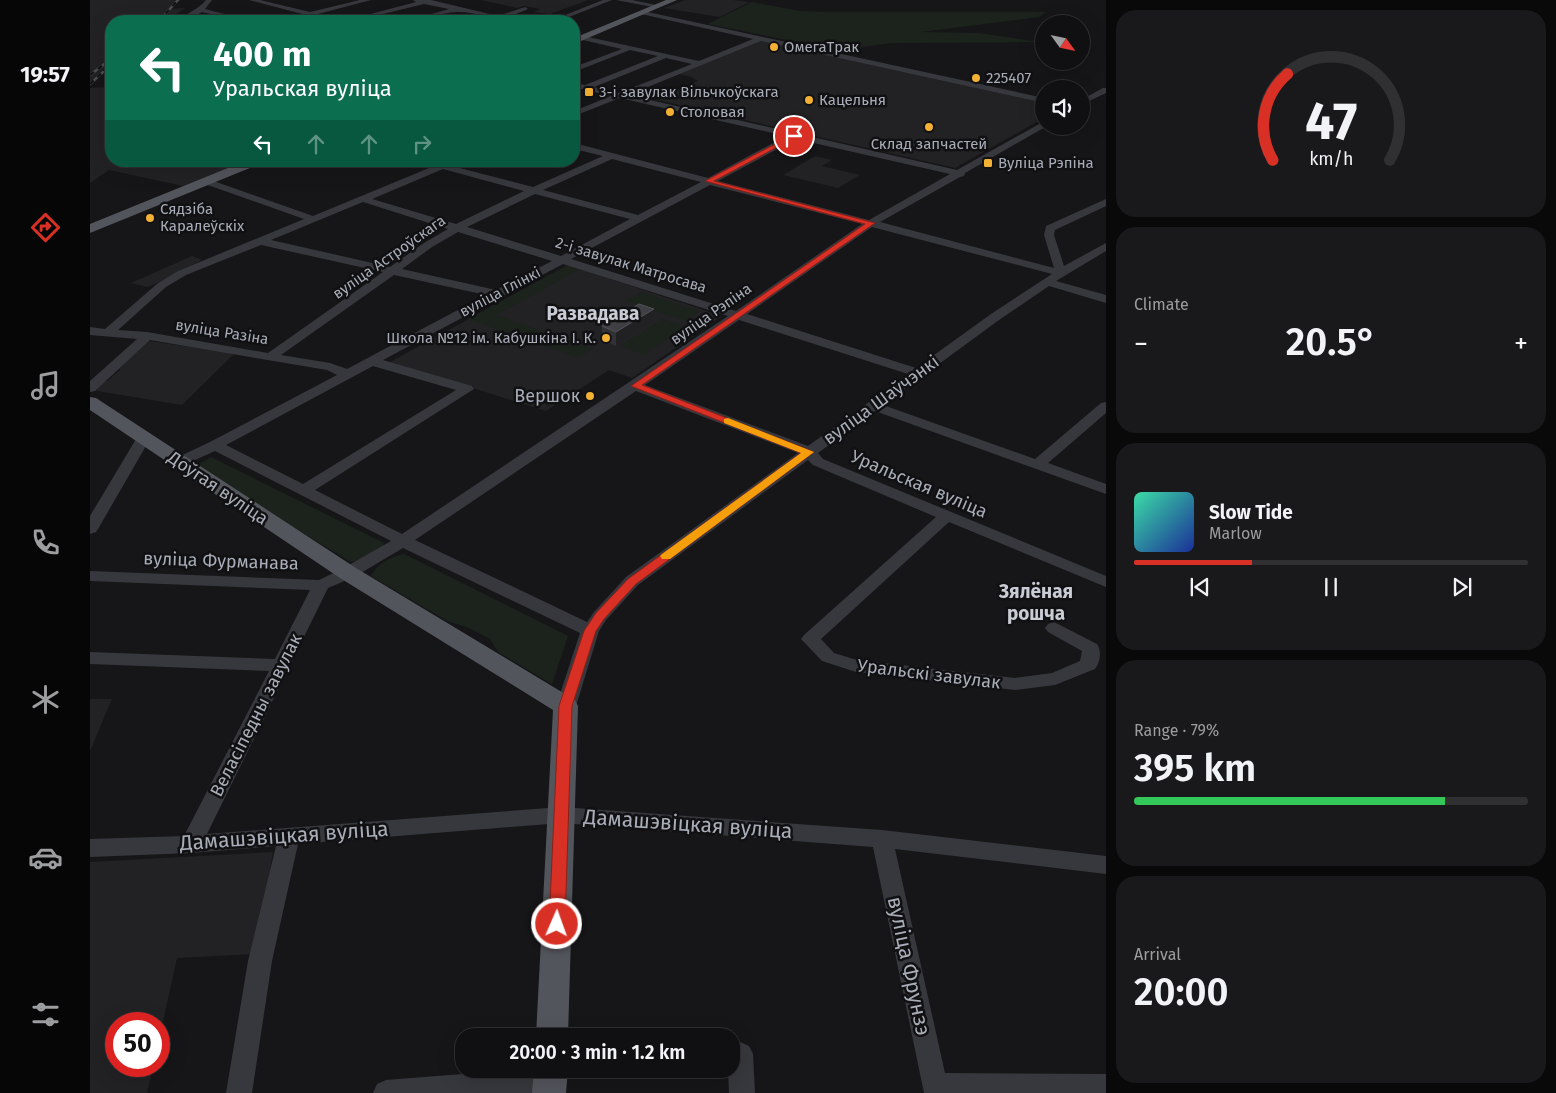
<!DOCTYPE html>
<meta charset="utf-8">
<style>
:root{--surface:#101012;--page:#19191b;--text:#f1f3f6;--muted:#9c9d9f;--line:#303032;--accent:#d93025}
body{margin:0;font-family:"Fira Sans",sans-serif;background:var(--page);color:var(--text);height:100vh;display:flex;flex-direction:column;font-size:19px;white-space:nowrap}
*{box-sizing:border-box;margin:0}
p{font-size:16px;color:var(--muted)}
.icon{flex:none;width:28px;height:28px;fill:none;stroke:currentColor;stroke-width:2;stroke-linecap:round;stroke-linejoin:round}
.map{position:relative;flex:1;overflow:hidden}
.side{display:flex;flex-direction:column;gap:10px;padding:10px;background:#09090a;width:450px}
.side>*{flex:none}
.guide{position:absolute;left:15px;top:15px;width:475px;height:152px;border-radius:20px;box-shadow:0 5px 20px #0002,0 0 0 1px var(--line);background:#0b6e4f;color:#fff;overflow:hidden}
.needle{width:32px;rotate:123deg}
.buttons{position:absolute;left:945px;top:15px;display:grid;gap:10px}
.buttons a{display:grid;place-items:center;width:55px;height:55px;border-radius:50%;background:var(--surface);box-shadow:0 5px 20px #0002,0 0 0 1px var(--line);font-size:25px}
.speed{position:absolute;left:15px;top:1012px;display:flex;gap:10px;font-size:25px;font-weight:700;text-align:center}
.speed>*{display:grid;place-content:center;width:65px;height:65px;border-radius:50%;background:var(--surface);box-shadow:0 5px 20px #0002,0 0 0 1px var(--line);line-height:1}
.speed .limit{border:8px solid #d22;background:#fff;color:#111}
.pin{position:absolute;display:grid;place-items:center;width:42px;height:42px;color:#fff;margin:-21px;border:2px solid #fff;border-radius:50%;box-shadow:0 1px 5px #0007}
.me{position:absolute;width:55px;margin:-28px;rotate:2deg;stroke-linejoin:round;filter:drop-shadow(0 0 4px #0008)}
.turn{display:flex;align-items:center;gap:18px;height:105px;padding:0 25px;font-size:22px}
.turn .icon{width:65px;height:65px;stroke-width:2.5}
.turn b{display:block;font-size:35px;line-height:42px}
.lanes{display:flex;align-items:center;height:48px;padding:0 25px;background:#0003;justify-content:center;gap:25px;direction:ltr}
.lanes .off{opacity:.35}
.big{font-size:38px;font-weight:600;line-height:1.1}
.side .widget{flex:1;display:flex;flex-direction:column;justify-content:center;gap:8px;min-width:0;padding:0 18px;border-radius:20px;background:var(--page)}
.side .dial{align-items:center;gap:0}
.dial svg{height:130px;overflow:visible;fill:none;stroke:var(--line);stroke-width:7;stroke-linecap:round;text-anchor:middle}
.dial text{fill:var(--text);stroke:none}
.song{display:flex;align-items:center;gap:15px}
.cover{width:60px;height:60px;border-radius:8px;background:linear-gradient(135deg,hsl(160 70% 55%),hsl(230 70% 35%))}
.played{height:5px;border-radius:2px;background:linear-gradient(90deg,var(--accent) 30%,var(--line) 30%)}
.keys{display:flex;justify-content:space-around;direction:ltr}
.heat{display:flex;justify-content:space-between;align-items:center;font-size:28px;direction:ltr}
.charge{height:8px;border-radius:4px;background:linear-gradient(90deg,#34c759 79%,var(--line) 0)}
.trip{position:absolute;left:365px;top:1028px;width:285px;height:50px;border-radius:20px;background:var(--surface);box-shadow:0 5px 20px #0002,0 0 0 1px var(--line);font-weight:600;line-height:50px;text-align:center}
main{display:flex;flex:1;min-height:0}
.dock{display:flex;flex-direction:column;width:90px;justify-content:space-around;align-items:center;background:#060607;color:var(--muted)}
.dock .icon{width:35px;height:35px}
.dock .current{color:var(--accent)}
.dock b{font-size:22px;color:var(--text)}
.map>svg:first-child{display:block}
</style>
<main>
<nav class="dock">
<b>19:57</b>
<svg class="icon current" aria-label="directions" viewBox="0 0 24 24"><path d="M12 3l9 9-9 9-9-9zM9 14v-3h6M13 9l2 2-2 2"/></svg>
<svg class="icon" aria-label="music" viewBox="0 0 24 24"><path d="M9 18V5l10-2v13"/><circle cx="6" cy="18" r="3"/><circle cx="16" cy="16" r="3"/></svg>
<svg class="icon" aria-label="phone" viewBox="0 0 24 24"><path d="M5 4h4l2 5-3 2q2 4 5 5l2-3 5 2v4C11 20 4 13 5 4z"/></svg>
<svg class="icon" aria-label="climate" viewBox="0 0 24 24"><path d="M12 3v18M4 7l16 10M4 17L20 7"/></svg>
<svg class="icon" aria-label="car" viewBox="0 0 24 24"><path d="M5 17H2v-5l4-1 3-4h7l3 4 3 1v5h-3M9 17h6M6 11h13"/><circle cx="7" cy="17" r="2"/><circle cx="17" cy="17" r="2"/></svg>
<svg class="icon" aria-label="filters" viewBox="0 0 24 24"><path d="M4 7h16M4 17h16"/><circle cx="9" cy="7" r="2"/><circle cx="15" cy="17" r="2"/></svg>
</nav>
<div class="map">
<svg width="1016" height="1093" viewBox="0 0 1016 1093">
<rect width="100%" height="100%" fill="#161618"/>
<path fill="#222225" d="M0,0H86L81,9L95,8L77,21H21V64L18,65L0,82Z
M391,0H498L460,14L444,12L450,9L434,6L427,8Z
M595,0H643L659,2L630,17L574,8Z
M671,41L954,103V118L865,168L563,99L608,81L601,77L589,74Z
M21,87V145L19,147L21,151V161H140L149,164L93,186L19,170L0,183V88Z
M725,156L742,160L732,166L770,175L748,188L693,175Z
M102,256L112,260L63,285L57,287L41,283Z
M478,265L632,316L542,378L519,370L456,411L300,362Z
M59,341L136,352L144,354L92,405L7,391V387L14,381H17L30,370L29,367Z
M0,699H22L0,751Z
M183,852L166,954L87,958L69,1040V1024H26V1066H63L57,1093H0V862Z"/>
<path fill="#1c231d" d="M662,2L710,11L736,12H956L949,17L831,32L888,33L950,42L801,43L759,49L740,43L717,44L618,24Z
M478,265L490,269L407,315L503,349L488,358L378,319Z
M551,292L610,311L595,321L535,301Z
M572,319L596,326L555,355L530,346Z
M121,457L294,543L292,547L270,561L261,562L104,467Z
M314,554L478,636L462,684L408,652L400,639L377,627L359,622L281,576C288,563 300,557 314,554Z"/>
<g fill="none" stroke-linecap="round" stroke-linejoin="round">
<path fill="#37383d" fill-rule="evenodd" d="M116,0H122L115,9L161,21H150L112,12L96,21H90C95,13 108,10 116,0Z
M159,0H170L220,12L270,0H281L228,14L249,21H239Z
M323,0H341L408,16L435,7L438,9L416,18L423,21C403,21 388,12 369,12C353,11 335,21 318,21L359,9L334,4L264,21H254L326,2Z
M513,0H522L469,21H460Z
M526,0H542L571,6L568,8Z
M553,11L954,98V103L671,41L538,95L867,170L951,123L954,122V126H957L875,173L874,176L870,177L790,222L964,268L954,235L956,226L1016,199V206L965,230L964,235L974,266L1016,243V251L966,281L1016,295V303L959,286L909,320L793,405L945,459L1011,403L1016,402V413L958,463L1016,484V494L785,411L728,453L733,459L1016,576V587L859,522L731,639L744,653L767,660L925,678L962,673L990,661L992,651L958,632L955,628L958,624L964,622L1007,644C1012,651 1010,663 1005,669L965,685L925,690L766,672L732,661L711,639L714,635L846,517L723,465L718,460L548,585L516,620L509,631L486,706L483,711L476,713L469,711L466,706L490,633L313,548L264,577L238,588L117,834L471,807L792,830L1016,856V874L805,849L855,1073L1016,1074V1093H834L783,847L471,823L208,844L182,961L162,1093H136L158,961L186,846L101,853L0,857V839L94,836L179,671L0,664V652L185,659L220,590L0,581V571L229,580L252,569L301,541L125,451L94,465H84L82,462L84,459L120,442L247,375L237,370L60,340L5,391L0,392V381L47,339L0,335V327L15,329L68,283L88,271L214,219L112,183V179H118L223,216L356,161H370L362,166L443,187L513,156L484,149V143L618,178L696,136L530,98L484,116V111L521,96L484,87V83L495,85L568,56L540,50L484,72V67L532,49L484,38V34L609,61L663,39L551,14V12ZM576,58L602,64L529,93L504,87ZM706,139L860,174L779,220L628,181ZM522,159L611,182L548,215L453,190ZM353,169L434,191L366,224L282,199ZM620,185L772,224L646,311L481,259ZM445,194L540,219L471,256L377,227ZM273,202L358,229L334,243L300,267L181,240ZM782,227L962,274L901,314L826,368L657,314ZM368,232L462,261L406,290L312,269L342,247ZM171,245L293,272L178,353L57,332L28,330L76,287L96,275ZM473,264L638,316L312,534L225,490L384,389L382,386L293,360ZM304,275L396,295L257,369L240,363L191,355ZM649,320L818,374L718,446L555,385ZM283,366L366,390L213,484L136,445ZM546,391L708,453L536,577L504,612L497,622L325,540Z
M1013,88H1016V93L991,105V100Z
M53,435L58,436L60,439L8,529L6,532L0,534V516L46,439L48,436Z
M641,1042H650L659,1046L663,1054L665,1093H639L638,1069H641Z
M436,1069H465L469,1070L473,1079L469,1088L460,1091L440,1093H283L287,1084L296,1080Z"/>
<path fill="#53555c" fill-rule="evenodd" d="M576,0H587L484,44V38Z
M155,161H172L170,164L0,233V224Z
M0,397L6,398L266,568L485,700L488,706L478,1036H446L463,710L250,578L0,410Z
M444,1069H478L476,1093H442Z"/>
<defs>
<path id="rail" d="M69,21L88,0
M0,75L21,59
M0,84L13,72"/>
</defs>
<use href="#rail" stroke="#4a4c52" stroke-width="2.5"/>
<use href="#rail" stroke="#111113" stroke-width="2" stroke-dasharray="5" stroke-linecap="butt"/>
</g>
<path fill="#323236" d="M563,323L526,346L512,340V326Z"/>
<path fill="#212124" d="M564,309L563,323L526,346V332Z"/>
<path fill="#3f3f44" stroke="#4f5156" d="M549,304L564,309L526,332L512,326Z"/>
<path fill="#d93025" stroke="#8d1f18" d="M704,134L706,135V137L624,181L785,223L552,385L724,452L546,584L514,619L506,631L482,706L475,924L473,929L467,931L461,929L459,924L469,706L494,631L506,613L538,579L711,453L541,386L775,224L615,181Z"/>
<path fill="#f59e0b" d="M638,418L724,452L580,559H572L570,556L572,554L711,453L634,423V419Z"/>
<g fill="#f2b134" stroke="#111113" stroke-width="2">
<circle cx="684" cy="47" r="5"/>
<circle cx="886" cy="78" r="5"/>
<rect x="494" y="87" width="10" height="10" rx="2.5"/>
<circle cx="719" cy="100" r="5"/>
<circle cx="580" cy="112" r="5"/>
<circle cx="839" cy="127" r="5"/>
<rect x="893" y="158" width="10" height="10" rx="2.5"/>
<circle cx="60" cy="218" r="5"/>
<circle cx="516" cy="338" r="5"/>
<circle cx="500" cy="396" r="5"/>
</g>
<g text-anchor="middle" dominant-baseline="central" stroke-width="5" stroke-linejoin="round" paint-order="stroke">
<g font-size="15" fill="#a8adb8" stroke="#111113" text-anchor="start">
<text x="694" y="47">ОмегаТрак</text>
<text x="896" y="78">225407</text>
<text x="509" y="92">3-і завулак Вільчкоўскага</text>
<text x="729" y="100">Кацельня</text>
<text x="590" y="112">Столовая</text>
<text x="839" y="144" text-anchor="middle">Склад запчастей</text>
<text x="908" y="163">Вуліца Рэпіна</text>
<text x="70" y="209">Сядзіба<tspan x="70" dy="17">Каралеўскіх</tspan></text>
<text x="506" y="338" text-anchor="end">Школа №12 ім. Кабушкіна І. К.</text>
</g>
<g font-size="15" fill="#a8adb8" stroke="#111113">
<text transform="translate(299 257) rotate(-35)">вуліца Астроўскага</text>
<text transform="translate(541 265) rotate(17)">2-і завулак Матросава</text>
<text transform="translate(410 292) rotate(-28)">вуліца Глінкі</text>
<text transform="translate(621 314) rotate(-35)">вуліца Рэпіна</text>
<text transform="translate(132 332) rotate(9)">вуліца Разіна</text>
</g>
<g font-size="18" fill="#a8adb8" stroke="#111113" text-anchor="end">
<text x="490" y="396">Вершок</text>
</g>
<g font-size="18" fill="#a8adb8" stroke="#111113">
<text transform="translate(791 400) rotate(-36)">вуліца Шаўчэнкі</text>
<text transform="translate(829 484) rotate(23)">Уральская вуліца</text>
<text transform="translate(128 488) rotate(34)">Доўгая вуліца</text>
<text transform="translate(131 561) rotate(2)">вуліца Фурманава</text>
<text transform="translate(839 674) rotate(7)">Уральскі завулак</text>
<text transform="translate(166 715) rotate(-63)">Веласіпедны завулак</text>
</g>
<g font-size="19" font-weight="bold" fill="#c9ccd4" stroke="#111113">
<text x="503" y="313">Развадава</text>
</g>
<g font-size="19" font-weight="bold" fill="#c9ccd4" stroke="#111113">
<text x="946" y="591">Зялёная<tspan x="946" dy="22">рошча</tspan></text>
</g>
<g font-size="21" fill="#a8adb8" stroke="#111113">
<text transform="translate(598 824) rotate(4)">Дамашэвіцкая вуліца</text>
<text transform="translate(194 836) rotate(-4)">Дамашэвіцкая вуліца</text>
<text transform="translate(819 966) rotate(78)">вуліца Фрунзэ</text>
</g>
</g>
</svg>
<div class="buttons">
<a><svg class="needle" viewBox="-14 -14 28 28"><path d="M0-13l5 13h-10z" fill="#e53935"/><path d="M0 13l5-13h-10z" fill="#9c9d9f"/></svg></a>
<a><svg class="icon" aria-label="sound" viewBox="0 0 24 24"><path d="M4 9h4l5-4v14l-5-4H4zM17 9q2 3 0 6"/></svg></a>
</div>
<div class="speed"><div class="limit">50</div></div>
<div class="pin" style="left:704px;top:136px;background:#d93025"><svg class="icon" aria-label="arrive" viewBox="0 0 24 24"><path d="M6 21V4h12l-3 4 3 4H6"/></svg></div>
<svg class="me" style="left:467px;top:924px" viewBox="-20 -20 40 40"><circle r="17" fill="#d93025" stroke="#fff" stroke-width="3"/><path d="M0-11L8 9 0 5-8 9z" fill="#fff"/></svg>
<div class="trip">20:00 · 3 min · 1.2 km</div>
<div class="guide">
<div class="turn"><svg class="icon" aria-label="left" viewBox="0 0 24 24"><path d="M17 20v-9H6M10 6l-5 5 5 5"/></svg><div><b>400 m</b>Уральская вуліца</div></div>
<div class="lanes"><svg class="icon" aria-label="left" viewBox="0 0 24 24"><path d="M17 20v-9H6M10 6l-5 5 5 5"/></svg><svg class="icon off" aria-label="ahead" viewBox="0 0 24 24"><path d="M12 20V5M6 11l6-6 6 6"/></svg><svg class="icon off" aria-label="ahead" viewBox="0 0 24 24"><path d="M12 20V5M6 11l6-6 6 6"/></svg><svg class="icon off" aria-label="right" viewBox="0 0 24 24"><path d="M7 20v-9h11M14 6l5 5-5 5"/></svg></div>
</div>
</div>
<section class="side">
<div class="widget dial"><svg viewBox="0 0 100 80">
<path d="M14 69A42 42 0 1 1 86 69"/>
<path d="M14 69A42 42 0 0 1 23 16" stroke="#d93025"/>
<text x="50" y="56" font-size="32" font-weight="700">47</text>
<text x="50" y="72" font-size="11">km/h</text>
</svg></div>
<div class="widget"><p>Climate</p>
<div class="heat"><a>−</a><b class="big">20.5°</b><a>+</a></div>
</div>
<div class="widget">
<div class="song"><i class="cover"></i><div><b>Slow Tide</b><p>Marlow</p></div></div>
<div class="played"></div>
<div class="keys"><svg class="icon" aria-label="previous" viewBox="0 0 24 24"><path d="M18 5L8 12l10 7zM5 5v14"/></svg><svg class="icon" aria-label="pause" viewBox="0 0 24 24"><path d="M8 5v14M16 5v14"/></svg><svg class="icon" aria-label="next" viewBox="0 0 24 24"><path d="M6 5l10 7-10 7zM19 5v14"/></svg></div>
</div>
<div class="widget"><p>Range · 79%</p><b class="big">395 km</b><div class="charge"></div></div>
<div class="widget"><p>Arrival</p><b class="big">20:00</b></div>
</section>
</main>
